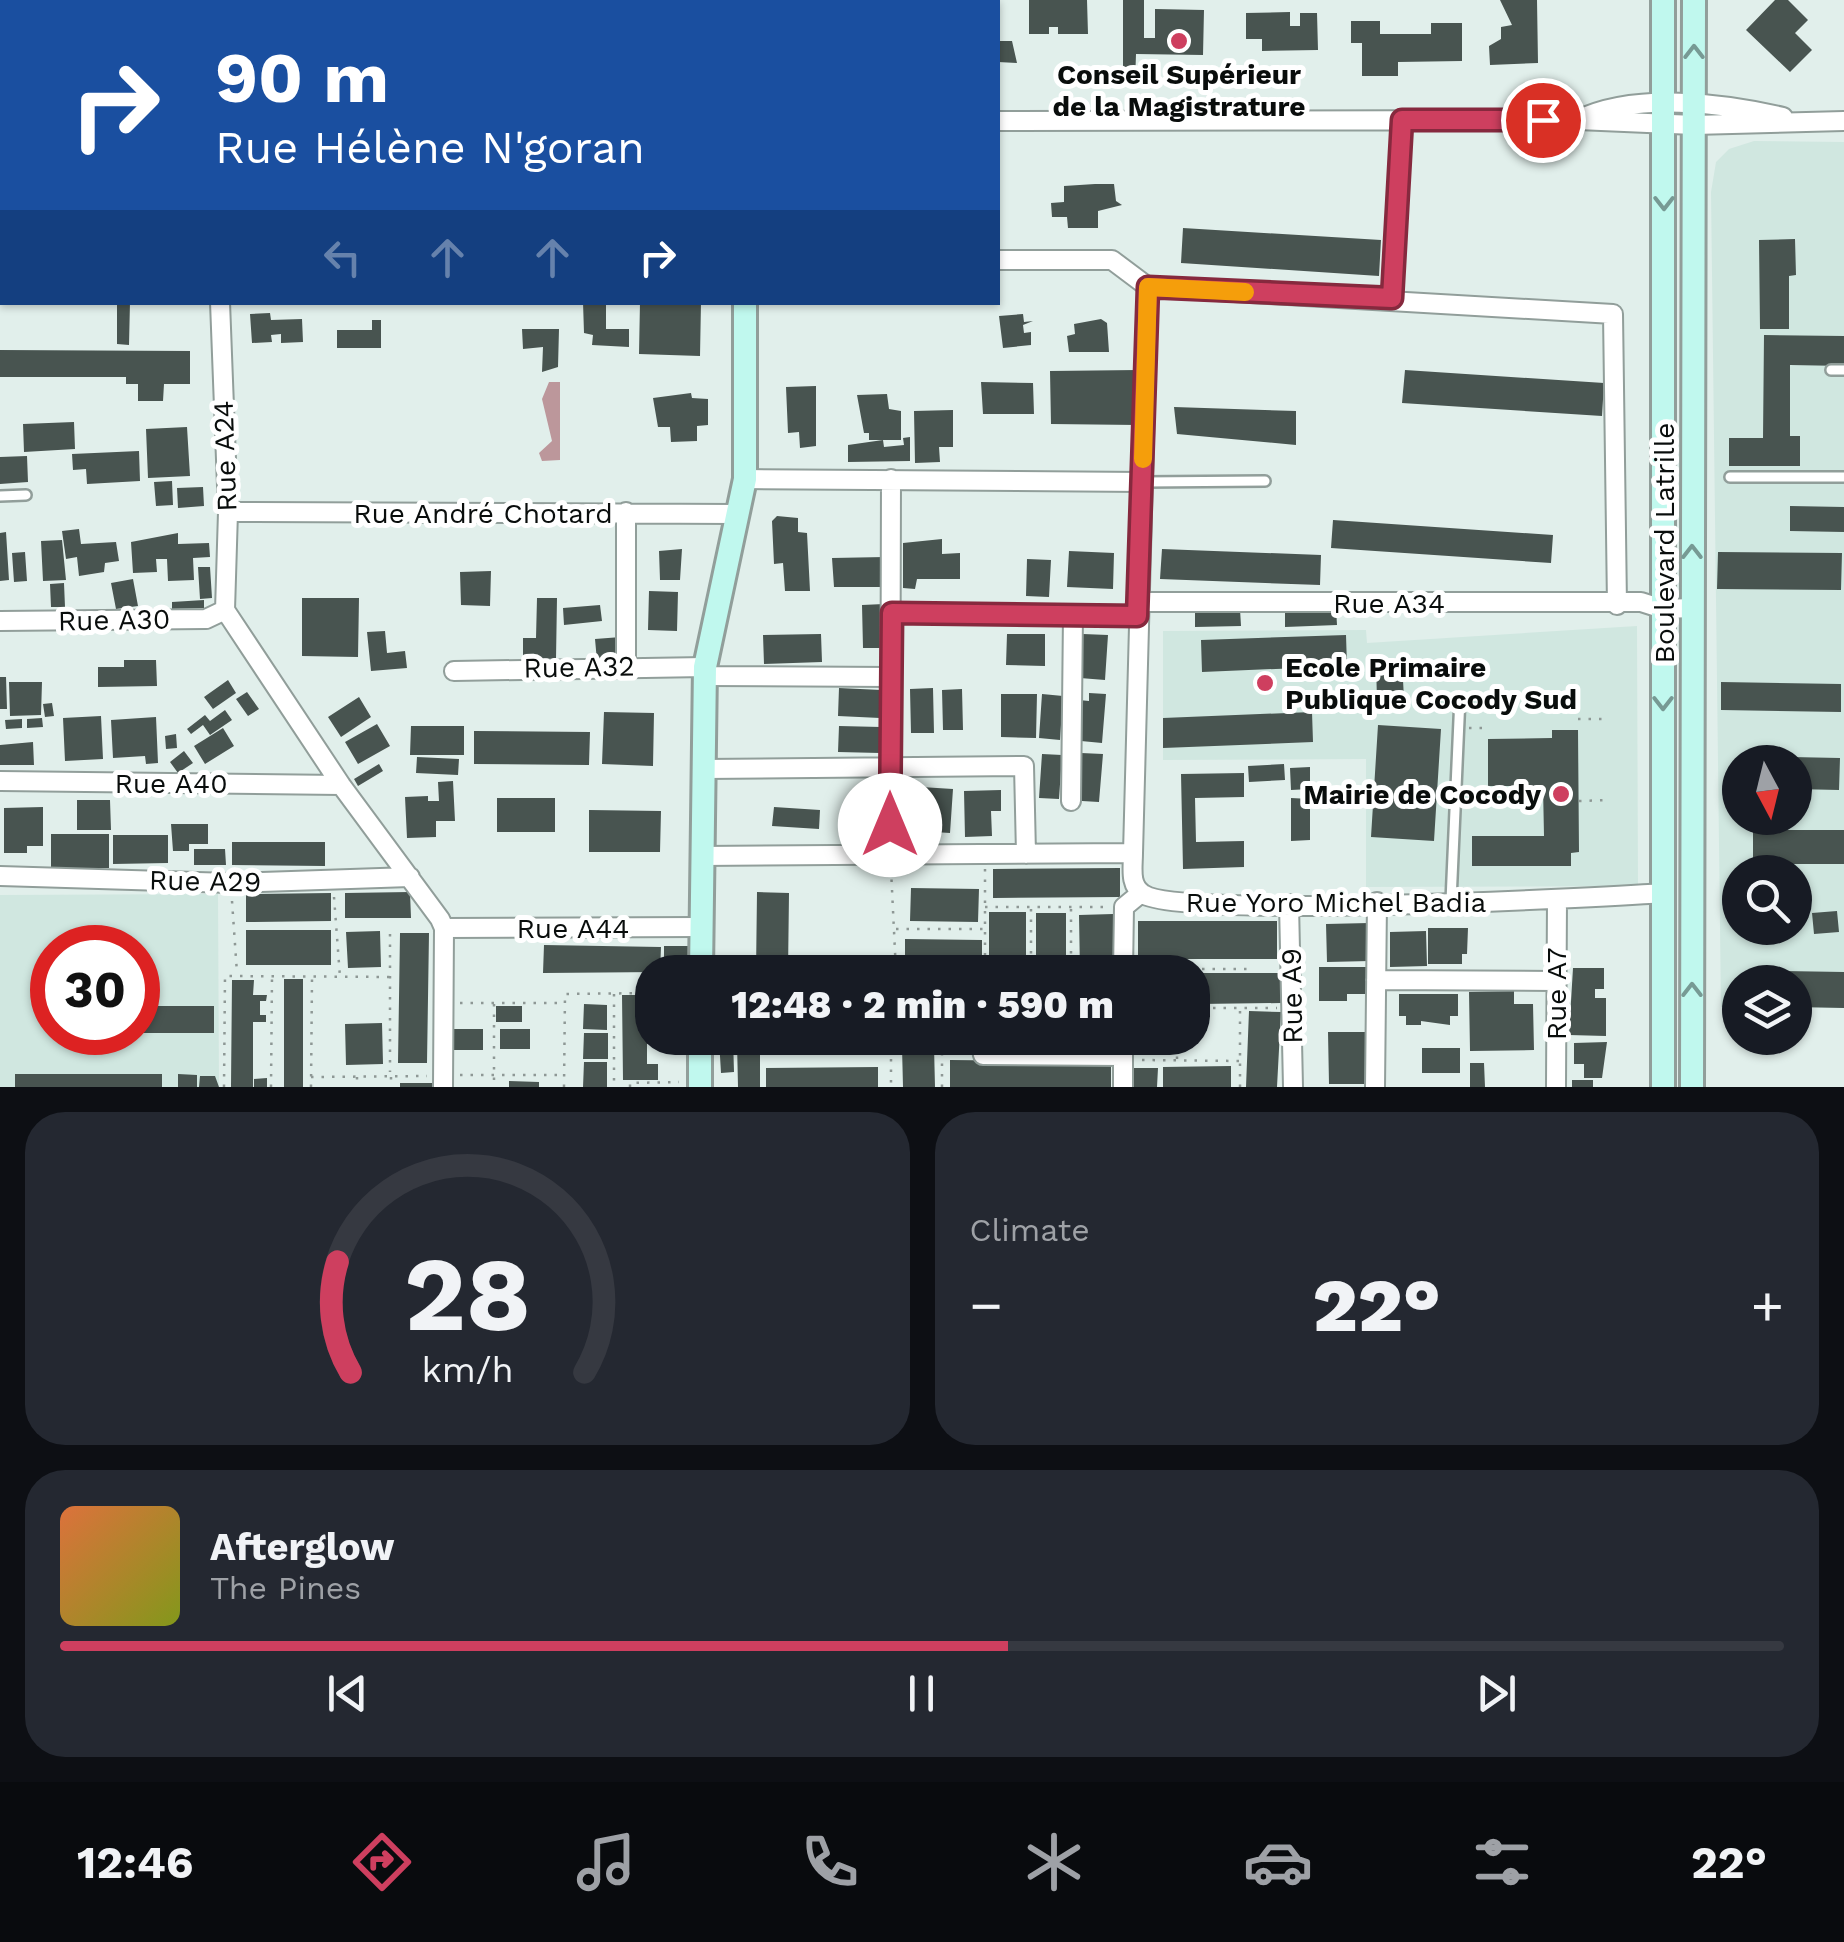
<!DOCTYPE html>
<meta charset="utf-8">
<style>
:root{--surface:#171b24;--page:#242831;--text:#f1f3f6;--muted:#9ea1a6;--line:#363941;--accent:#ce3f5f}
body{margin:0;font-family:"Work Sans",sans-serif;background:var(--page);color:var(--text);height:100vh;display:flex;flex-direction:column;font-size:38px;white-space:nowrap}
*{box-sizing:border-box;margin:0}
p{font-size:32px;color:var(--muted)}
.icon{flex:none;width:55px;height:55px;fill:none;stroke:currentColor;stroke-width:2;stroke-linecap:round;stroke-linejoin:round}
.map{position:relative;height:1087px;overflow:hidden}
.sheet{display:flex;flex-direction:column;gap:25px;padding:25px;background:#0d0f14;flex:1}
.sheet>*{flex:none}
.banner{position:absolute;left:0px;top:0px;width:1000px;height:305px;box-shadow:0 2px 8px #0004;background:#1a4fa0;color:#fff;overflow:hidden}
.needle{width:65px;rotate:173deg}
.fabs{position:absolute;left:1722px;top:745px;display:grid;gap:20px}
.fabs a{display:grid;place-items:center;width:90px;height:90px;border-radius:50%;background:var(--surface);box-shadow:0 2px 8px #0004;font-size:50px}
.speed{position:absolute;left:30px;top:925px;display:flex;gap:20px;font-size:50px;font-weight:700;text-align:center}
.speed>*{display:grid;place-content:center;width:130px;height:130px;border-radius:50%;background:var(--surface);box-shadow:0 2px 8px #0004;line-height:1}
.speed .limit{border:15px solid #d22;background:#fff;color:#111}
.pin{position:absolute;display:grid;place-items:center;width:85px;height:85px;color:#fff;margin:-42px;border:5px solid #fff;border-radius:50%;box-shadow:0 2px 10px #0007}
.me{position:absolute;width:110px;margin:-55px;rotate:0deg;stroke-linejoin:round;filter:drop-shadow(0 0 8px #0008)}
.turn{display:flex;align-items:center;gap:35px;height:210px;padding:0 50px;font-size:45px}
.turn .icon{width:130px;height:130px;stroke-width:2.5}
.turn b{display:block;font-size:70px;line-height:85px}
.lanes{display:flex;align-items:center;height:95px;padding:0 50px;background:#0003;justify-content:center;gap:50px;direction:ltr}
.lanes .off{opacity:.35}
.big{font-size:75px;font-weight:800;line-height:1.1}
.sheet .card{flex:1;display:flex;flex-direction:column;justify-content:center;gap:15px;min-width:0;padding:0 35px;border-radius:40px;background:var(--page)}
.sheet .dial{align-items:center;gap:0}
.dial svg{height:260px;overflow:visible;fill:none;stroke:var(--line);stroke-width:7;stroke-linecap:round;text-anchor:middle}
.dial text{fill:var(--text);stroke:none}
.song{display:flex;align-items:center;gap:30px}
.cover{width:120px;height:120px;border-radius:15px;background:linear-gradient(135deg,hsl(20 70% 55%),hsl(70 70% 35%))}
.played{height:10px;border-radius:5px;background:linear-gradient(90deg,var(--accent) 55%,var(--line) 55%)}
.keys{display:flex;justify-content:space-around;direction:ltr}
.heat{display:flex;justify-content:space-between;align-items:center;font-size:55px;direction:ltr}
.sheet .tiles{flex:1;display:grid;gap:25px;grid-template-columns:1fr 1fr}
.card:last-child{grid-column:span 2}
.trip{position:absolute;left:635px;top:955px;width:575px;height:100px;border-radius:40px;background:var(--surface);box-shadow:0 2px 8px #0004;font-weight:800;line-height:100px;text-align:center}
.menu{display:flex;height:160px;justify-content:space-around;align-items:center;background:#090b0e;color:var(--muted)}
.menu .icon{width:70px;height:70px}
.menu .active{color:var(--accent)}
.menu b{font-size:45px;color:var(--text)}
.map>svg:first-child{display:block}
</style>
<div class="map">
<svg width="1844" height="1087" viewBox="0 0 1844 1087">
<rect width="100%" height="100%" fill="#e1efeb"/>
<path fill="#d0e7e0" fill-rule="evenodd" d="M1754,141L1844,142V1008L1795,1007V982H1740V1007H1721L1711,192L1716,162L1729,149ZM1740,762H1795V818H1740ZM1740,872H1795V928H1740Z
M1637,626L1638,886L1366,887V759L1163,760V631L1366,630L1367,643Z
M218,894L219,1087H0V895ZM52,948H138V1032H52Z"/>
<path fill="#bc979b" d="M549,382H560V460L542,461L539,453L552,441L542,399Z"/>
<path fill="#485450" d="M1029,0H1087L1088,34H1058V27H1049V34H1029Z
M1123,0H1144V38H1155V9L1204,10L1203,55L1136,54L1135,83H1123Z
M1500,0H1537L1538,63L1490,65L1489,46L1501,39V27L1512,25Z
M1775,0H1788L1808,20L1795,33L1812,50L1790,72L1746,30Z
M1290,12V26H1300V13H1317L1318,50L1262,51V39H1246V13Z
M1351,21H1380V34H1431V23H1462V61L1398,62V76H1362V43H1351Z
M998,41H1012L1017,63L998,62Z
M1095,184H1114L1116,201L1122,205L1098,211V228H1068L1067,217H1052L1051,203L1064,202V186Z
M1183,228L1381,240L1379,276L1181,263Z
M1795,239L1796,275L1789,276V329H1760L1759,240Z
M117,302H130L129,345L117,344Z
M583,302H606V329H629V347L592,345L593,335L584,333Z
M640,302H701L700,356L639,354Z
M270,313L271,320L302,319L303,342L281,343V334L271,335L272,342L252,343L250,314Z
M1023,314L1024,322L1033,321L1023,325L1024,333L1031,332V345L1003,348L999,316Z
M1101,319L1107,323L1109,352H1069L1067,336L1075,334L1074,324Z
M372,320H381V348H337V330H372Z
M522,329H559L558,367L542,372L543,347L523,349Z
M1764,335L1844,336V366L1790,365V436H1800V466H1729V438H1763Z
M0,350L190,351V384H164L163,401H138V384H126V377H0Z
M1138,370L1137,425L1051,424L1050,371Z
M1405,370L1604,383L1602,416L1402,403Z
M981,382L1033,383L1034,414H983Z
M816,386V446L800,448L799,432L788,433L786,387Z
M691,393L692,398L708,399V425L697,426V441L671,442L670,427H658L653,398Z
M887,394L889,409L901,411V440H883L884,447L904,445L903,438L910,437V461L848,462V445L883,440H869V433H864L857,395Z
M1174,407L1296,411V445L1177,434Z
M953,410V447H939L940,462L915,463L914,411Z
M74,422L75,449L24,452L23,424Z
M187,427L190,476L148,478L146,429Z
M139,451L140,481L87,484L86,469L73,470L72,454Z
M27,456L28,482L0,484V457Z
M172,481L173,505L156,506L154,482Z
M203,487L204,506L178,508L177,488Z
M1790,506L1844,507V532L1790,531Z
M777,516L798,518V532L807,533L810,591H785L783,563L774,564L772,521Z
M1333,520L1553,535L1551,563L1331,548Z
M79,529L81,544L116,542L119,561L105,563L104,572L79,576L77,557L66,559L62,531Z
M6,532L9,580L0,581V533Z
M178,533V544L209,543L210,557L193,558L194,580L168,581L167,559H156L157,572L133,573L131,542Z
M942,539V554L960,553V579H917L915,589L903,588V543Z
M62,540L66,580L43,581L41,541Z
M682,549L680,580H660L659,551Z
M1162,549L1321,555L1320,585L1160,579Z
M1069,551L1114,553L1113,589L1067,587Z
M25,552L27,581L14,582L12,553Z
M1718,552L1842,553L1841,590L1717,589Z
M885,557L886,587H834L832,558Z
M1027,559L1051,560L1049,597L1026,596Z
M198,567H210L212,598L200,599Z
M491,571L490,606L461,605L460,572Z
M133,579L138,606L116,609L111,583Z
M64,583L65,607H51L50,584Z
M649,591L678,592L677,631L648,630Z
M302,598H359L358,657L302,656Z
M537,598H557L556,659H523V638H536Z
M204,600V608L172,609V602Z
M884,604L885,648H863L862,605Z
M600,605L602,621L564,625L563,608Z
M1336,608L1337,625L1285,627V610Z
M1240,609L1241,626L1195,627V611Z
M385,631L387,653L405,651L407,668L371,671L367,632Z
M821,634L822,662L764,664L763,635Z
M1007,634H1045V666L1006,665Z
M1083,634L1108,635L1105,680L1080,678Z
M1346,635L1347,666L1202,672L1201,640Z
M621,637L622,659L597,661L595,639Z
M124,660H156L157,686L98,687V667H124Z
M1402,661L1404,699L1377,701L1376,662Z
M0,677H6L7,709H0Z
M228,680L236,693L213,709L204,697Z
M9,682H42L41,715L10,716Z
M1721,682L1841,684V712L1721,710Z
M839,688L881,690L880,718L838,716Z
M933,688L934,733H911L910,689Z
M962,689L963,730H943L942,690Z
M247,692L259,709L248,716L236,699Z
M1089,693L1106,694L1102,743L1081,741L1079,700L1089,701Z
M1001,694H1037L1036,738L1001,737Z
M1042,694L1063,696L1066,726L1061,725L1060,740L1039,738Z
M359,697L371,717L341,737L328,717Z
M52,703L54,716L45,717L43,704Z
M225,710L232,720L210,735L203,725L191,734L187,729L205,715L210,721Z
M604,712L654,713L653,766L602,764Z
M1312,712L1313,742L1163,748V718Z
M101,716L103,759L65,761L63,718Z
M156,717L158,763L146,764L145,756L113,758L111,720Z
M42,718L43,727L27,728V719Z
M22,719V728L6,729L5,720Z
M377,724L390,746L358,764L345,742Z
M1378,725L1441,729L1434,841L1371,837Z
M411,726H464V755H410Z
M839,726L881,727L880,753L838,752Z
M223,728L234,746L205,764L194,746Z
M1552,730H1578L1579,852L1571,853V866H1472V836H1544L1543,786H1488V739L1552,738Z
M474,731L590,732L589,765L474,764Z
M176,734L177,748L166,749L165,736Z
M33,742L34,765H0V745Z
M184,751L193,763L178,773L170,762Z
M1081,753L1103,754L1099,802L1082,801Z
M1042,754L1062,755L1059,799L1039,798Z
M417,757L459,759L458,775L416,773Z
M1791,757L1840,758L1839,790L1795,789Z
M379,764L383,771L358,786L354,779Z
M1284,764L1285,780L1249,782L1248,766Z
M1310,767V789L1291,790L1290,768Z
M1727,771H1740V801H1728Z
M1244,773V797L1195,798L1196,842L1244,841V867L1183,869L1181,774Z
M453,781L455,821H436V837L407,838L405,797L428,796V801H439L438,782Z
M921,787L953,789L950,833L918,831Z
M883,788L886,836L861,838L858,789Z
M1001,790V811H991L992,836L965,837L964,791Z
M497,798H555V832H497Z
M1291,798L1310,799V840L1291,841Z
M77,800H110L111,830H77Z
M43,807V846H27V853H4V808Z
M774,807L820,810L819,829L772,826Z
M589,810L661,811L660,852H589Z
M1762,818H1788V826L1763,827Z
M171,824H208V844H189V851H173Z
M1753,830H1844V864H1753Z
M51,834H109V868H51Z
M113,835H168V863L113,864Z
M232,842H325V866L232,865Z
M194,849H225L226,865H194Z
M1120,868V897L993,898V869Z
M911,888L979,889L978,922L910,921Z
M410,892L411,918H345V893Z
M757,892L789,893L788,972H756Z
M331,893V921L246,922V894Z
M1837,911L1839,932L1814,934L1812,913Z
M989,912H1026V962H1016V971H989Z
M1036,913H1066V970H1036Z
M1113,914L1115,972H1080L1079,915Z
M1138,921H1277V959H1138Z
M1369,923L1370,961L1327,962L1326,924Z
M1428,928H1468L1467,954H1462V964H1428Z
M246,930H331V965H246Z
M380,931L381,967L348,968L346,932Z
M1426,931L1427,966L1390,967V932Z
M400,933H429L427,1063H398Z
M905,939L982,940V963L905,962Z
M544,945L661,947L660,972L543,973Z
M664,946H690V972H664Z
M810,956H894V972H810Z
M1319,967H1367V994H1347V1001H1319Z
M1573,968H1604V989H1595V998H1606V1036L1569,1035Z
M1783,971L1844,972V1008L1795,1007V982H1783Z
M1198,973H1281V1003L1199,1004Z
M284,979H303V1087H284Z
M232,980H254L253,995H267L266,1001H260V1015H266V1022H253V1087H231Z
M1514,991V1004H1533L1534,1050L1470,1051L1469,992Z
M1399,994H1458V1016H1450V1025L1421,1021V1025H1406V1016H1399Z
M622,995H647V1064H658V1080H623Z
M584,1004L607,1005V1030L583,1029Z
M138,1006H214V1033H138Z
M496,1006H522V1022H496Z
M1249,1011L1281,1012L1277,1087H1246Z
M382,1023L383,1064L346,1065L345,1024Z
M452,1029H483V1050H452Z
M500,1029H530V1049H500Z
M1328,1032H1365V1084H1329Z
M584,1033H608V1059H583Z
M733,1038L734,1072L721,1073L719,1039Z
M1081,1038H1116V1048L1081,1049Z
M1135,1038H1169L1170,1054L1136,1055Z
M737,1042H760V1087H738Z
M1607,1042L1602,1078H1584V1064H1574V1043Z
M934,1046L935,1087H903L902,1047Z
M1422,1048H1460V1073H1422Z
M950,1060L1111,1062V1087H950Z
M584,1062H607V1087H583Z
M1470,1063H1484L1485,1087H1470Z
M1231,1066V1087H1163V1067Z
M878,1067V1087H766V1068Z
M1128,1068H1158L1157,1087H1127Z
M15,1074H162V1087H15Z
M178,1074L197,1075V1087H178Z
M200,1076H215L219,1087H199Z
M267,1078V1087H254V1079Z
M1572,1080H1593V1087H1572Z
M509,1081L539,1082V1087H509Z
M400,1083H436V1087H400Z"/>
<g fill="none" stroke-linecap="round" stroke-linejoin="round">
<defs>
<path id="lane" d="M1831,370H1844
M1730,477H1844
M1143,482L1265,481
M0,496L26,495
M1451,901L1460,697"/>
<path id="street" d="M6,0V2
M520,0V2
M268,2V0
M0,120H2
M1578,120C1635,92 1723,103 1783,117
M998,121L1578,120L1694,125L1844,121
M998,260H1112L1148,287L1613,314L1617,605
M1148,287L1133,853C1133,868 1129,885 1143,894C1179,919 1593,898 1663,893
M1392,298L1402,120
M220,302L228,512L225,610
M745,479L1143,482
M228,512L737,514
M626,512V666
M1137,602H1641L1663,609L1692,608
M225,610L341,785L440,919L444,928L443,1087
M892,613L1137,615
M0,621L206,619L225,610
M454,671L705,667
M706,676L891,677
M704,769L1024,766L1026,854
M0,781L341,785
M1071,801L1073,615
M890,854L891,479
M701,856L1133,853
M0,876L230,883L410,877
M1289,904L1293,1087
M444,928L701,927
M1123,972L1124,907L1141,893
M1376,980L1556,981
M980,1038L983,1055L1123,1056
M1123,1087V1038
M1375,1087L1377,902
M1556,1087L1557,900"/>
<path id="secondary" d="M745,2V0
M701,972L705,667L745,479V302
M700,1087V1038
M1663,1087V0
M1692,1087L1694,0"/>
</defs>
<use href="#lane" stroke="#919e9a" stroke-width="14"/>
<use href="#street" stroke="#919e9a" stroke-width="22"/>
<use href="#secondary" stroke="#919e9a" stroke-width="28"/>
<path stroke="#8e9895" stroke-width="2.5" stroke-dasharray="2.5 8" stroke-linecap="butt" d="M1578,719H1609
M1469,728H1488
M1579,801L1610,800
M891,869L896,972
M985,869V972
M334,897L340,977
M232,901L237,973
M985,907H1108
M1031,909V972
M1071,909V972
M896,929H983
M390,934V1072
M1139,969H1252
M614,994V1087
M460,1003H562
M494,1004V1087
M1192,1008H1277
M891,1038V1087
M1177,1059V1038
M1142,1060L1240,1061
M460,1075H564
M311,1077L427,1076
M357,1077V1087
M391,1077V1087
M224,1087L225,976L391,977
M271,1087L272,977
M311,1087L312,979
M564,1087L565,994L652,993
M630,1087V1083L679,1082
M942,1087V1038
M1240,1087V1010"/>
<use href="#lane" stroke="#fff" stroke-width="9"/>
<use href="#street" stroke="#fff" stroke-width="18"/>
<use href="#secondary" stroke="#c0f8ee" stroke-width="22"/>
</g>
<defs><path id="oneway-chevron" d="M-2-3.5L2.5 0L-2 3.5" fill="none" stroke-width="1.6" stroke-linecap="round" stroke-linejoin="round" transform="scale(2.5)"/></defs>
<g stroke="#779a94">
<use href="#oneway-chevron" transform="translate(1694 52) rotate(-90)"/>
<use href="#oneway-chevron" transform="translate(1664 203) rotate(90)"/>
<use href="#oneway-chevron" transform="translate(1692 552) rotate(-90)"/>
<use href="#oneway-chevron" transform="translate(1663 703) rotate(90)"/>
<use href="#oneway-chevron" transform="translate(1692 990) rotate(-90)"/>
</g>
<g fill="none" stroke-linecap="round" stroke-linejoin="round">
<defs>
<path id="route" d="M890,825L892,613L1137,616L1148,287L1392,298L1402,120H1543"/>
</defs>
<use href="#route" stroke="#86293e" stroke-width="25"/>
<use href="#route" stroke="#ce3f5f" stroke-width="18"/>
<path stroke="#f59e0b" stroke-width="18" d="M1143,459L1148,287L1245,292"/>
</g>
<g fill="#ce3f5f" stroke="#fff" stroke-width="4">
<circle cx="1179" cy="41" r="10"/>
<circle cx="1265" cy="683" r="10"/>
<circle cx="1561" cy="794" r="10"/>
</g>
<g text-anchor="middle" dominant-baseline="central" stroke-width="10" stroke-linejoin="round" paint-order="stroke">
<g font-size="28" font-weight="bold" fill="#090d0c" stroke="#fff">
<text x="1179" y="74">Conseil Supérieur<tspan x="1179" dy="32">de la Magistrature</tspan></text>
<text x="1285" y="667" text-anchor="start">Ecole Primaire<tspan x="1285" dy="32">Publique Cocody Sud</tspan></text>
<text x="1541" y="794" text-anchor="end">Mairie de Cocody</text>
</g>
<g font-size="28" fill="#090d0c" stroke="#fff">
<text transform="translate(225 456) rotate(-92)">Rue A24</text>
<text x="483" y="513">Rue André Chotard</text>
<text transform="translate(1664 543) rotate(-90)">Boulevard Latrille</text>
<text x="1389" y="603">Rue A34</text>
<text transform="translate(114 620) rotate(-1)">Rue A30</text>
<text transform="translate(579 667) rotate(-1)">Rue A32</text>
<text x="171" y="783">Rue A40</text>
<text transform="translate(205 881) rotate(1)">Rue A29</text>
<text x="1336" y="902">Rue Yoro Michel Badia</text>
<text x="573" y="928">Rue A44</text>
<text transform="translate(1556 994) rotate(-90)">Rue A7</text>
<text transform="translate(1292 996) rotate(-91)">Rue A9</text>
</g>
</g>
</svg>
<div class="fabs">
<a><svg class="needle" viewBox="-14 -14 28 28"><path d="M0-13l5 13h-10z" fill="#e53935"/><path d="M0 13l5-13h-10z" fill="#9ea1a6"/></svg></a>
<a><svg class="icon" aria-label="search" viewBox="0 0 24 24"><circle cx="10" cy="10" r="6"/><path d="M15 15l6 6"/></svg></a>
<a><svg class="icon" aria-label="layers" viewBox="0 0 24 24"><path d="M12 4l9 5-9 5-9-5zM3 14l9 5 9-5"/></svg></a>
</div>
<div class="speed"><div class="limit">30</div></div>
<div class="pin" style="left:1543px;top:120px;background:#d93025"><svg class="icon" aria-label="arrive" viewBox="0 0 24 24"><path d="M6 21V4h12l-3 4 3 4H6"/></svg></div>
<svg class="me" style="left:890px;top:825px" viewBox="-20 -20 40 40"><circle r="19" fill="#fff"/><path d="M0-13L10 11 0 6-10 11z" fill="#ce3f5f"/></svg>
<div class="trip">12:48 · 2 min · 590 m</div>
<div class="banner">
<div class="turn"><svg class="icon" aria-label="right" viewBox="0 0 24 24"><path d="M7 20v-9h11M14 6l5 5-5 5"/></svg><div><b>90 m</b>Rue Hélène N'goran</div></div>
<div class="lanes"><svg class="icon off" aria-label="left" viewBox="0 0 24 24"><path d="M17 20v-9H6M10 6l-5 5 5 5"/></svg><svg class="icon off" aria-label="ahead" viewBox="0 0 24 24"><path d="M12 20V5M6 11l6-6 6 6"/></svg><svg class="icon off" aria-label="ahead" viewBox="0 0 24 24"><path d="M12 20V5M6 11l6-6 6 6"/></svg><svg class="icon" aria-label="right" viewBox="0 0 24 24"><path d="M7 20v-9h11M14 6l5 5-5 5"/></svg></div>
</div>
</div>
<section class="sheet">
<div class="tiles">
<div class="card dial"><svg viewBox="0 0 100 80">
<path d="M14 69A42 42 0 1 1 86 69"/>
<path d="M14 69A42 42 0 0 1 10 35" stroke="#ce3f5f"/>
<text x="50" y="56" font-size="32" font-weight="700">28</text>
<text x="50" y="72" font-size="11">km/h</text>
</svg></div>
<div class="card"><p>Climate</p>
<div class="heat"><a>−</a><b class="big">22°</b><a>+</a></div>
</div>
<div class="card">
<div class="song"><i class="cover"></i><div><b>Afterglow</b><p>The Pines</p></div></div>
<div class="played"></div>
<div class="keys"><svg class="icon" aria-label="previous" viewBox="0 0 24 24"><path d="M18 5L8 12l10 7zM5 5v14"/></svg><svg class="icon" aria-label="pause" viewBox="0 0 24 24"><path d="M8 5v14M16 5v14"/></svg><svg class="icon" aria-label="next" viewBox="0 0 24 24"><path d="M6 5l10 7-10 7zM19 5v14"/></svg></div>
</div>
</div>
</section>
<nav class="menu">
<b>12:46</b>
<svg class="icon active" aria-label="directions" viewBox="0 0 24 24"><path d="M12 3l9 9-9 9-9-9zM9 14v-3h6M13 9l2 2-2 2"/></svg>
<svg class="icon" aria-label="music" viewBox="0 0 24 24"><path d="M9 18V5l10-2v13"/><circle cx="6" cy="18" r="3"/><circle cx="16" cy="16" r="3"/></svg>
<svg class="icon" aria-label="phone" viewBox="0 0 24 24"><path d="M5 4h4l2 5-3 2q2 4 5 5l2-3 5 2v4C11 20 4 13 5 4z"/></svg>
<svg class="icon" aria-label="climate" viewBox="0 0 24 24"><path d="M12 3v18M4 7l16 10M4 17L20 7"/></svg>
<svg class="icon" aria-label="car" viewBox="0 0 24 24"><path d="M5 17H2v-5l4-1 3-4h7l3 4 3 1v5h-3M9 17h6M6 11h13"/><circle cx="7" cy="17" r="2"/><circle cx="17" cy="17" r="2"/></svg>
<svg class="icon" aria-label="filters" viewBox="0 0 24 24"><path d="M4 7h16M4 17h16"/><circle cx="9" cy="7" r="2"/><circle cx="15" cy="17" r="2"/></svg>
<b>22°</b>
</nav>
